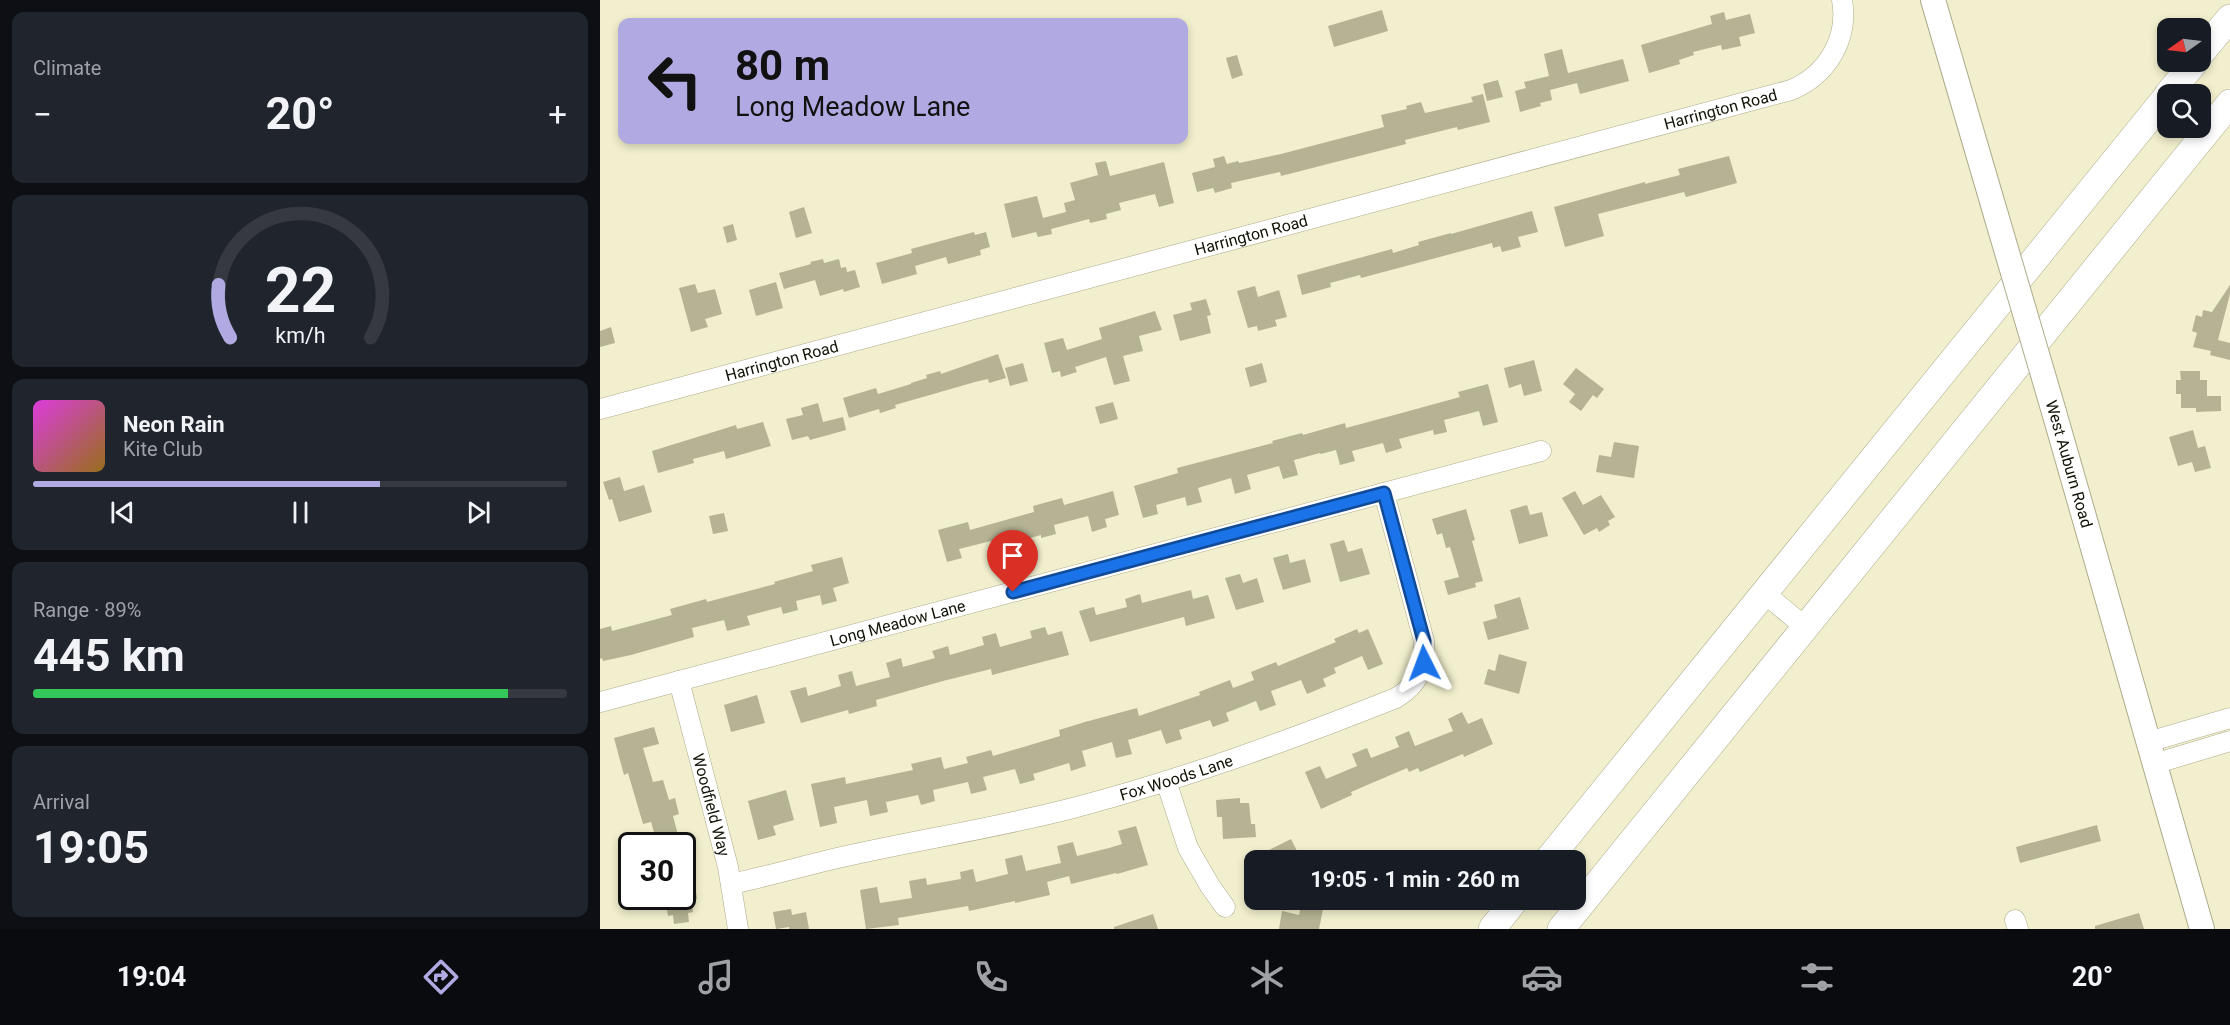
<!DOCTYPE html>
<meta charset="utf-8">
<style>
:root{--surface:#171b24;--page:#20242c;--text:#f1f3f6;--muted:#9ea1a6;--line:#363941;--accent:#b1aae2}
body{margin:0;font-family:Roboto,sans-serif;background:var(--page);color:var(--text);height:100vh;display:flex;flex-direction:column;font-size:22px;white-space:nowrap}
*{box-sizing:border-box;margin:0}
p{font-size:20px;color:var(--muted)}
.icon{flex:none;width:33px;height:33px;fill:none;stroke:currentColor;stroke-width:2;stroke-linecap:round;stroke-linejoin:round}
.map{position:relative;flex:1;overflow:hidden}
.details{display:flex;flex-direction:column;gap:12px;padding:12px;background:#0d0f14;width:600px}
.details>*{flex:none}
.top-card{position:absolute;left:18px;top:18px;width:570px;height:126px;border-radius:12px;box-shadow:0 3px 9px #0003;background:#b1aae2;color:#111;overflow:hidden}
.needle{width:39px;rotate:256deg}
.fabs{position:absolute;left:1557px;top:18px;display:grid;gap:12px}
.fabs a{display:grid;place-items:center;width:54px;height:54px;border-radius:12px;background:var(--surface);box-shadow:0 3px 9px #0003;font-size:30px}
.speed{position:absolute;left:18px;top:832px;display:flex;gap:12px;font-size:30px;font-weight:700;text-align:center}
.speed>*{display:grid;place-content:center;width:78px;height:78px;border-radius:50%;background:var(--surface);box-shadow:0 3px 9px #0003;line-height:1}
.speed .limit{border:3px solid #111;border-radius:9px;background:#fff;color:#111}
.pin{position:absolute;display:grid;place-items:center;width:51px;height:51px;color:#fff;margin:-62px -26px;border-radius:50% 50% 50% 0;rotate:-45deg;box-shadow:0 0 6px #0007}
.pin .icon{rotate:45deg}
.me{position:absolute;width:66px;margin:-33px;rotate:357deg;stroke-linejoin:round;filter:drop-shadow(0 0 4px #0008)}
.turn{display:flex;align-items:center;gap:21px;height:126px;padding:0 18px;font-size:27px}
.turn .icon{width:78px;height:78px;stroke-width:2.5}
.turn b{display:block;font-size:42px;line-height:51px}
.big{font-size:45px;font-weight:700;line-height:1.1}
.details .tile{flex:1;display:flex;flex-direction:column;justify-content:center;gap:9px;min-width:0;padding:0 21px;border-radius:12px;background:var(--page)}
.details .dial{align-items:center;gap:0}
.dial svg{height:156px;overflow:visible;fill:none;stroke:var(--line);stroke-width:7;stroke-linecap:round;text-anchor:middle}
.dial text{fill:var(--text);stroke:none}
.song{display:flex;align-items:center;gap:18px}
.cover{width:72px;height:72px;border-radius:9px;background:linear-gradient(135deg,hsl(300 70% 55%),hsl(40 70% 35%))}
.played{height:6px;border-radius:3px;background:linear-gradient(90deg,var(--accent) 65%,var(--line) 65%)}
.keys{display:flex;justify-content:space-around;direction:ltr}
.heat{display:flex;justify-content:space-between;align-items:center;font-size:33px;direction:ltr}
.charge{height:9px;border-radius:4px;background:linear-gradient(90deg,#34c759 89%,var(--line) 0)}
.trip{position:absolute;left:644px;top:850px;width:342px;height:60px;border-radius:12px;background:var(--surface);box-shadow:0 3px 9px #0003;font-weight:700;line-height:60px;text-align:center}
.menu{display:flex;height:96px;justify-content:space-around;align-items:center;background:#090b0e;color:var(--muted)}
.menu .icon{width:42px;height:42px}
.menu .on{color:var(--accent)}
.menu b{font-size:27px;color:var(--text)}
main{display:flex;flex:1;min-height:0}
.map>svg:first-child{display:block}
</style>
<main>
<section class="details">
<div class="tile"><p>Climate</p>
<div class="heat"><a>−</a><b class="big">20°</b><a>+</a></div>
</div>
<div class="tile dial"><svg viewBox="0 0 100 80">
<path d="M14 69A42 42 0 1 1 86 69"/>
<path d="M14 69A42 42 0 0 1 8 42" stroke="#b1aae2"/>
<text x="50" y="56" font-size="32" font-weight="700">22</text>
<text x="50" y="72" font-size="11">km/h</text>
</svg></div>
<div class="tile">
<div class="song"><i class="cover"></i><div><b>Neon Rain</b><p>Kite Club</p></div></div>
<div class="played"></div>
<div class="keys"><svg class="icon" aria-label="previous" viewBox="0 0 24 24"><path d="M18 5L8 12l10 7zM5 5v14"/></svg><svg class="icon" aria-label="pause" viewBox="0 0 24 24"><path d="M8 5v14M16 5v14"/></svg><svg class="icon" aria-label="next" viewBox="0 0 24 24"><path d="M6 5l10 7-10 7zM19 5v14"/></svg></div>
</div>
<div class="tile"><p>Range · 89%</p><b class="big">445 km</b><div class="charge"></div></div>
<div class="tile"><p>Arrival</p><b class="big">19:05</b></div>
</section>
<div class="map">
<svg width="1630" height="929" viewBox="0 0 1630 929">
<rect width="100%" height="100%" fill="#f1efcd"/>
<path fill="#b5b393" d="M782,10L788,31L734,47L728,26Z
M1124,12L1126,20L1150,14L1155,33L1139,37L1141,46L1122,50L1121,45L1093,52L1094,55L1079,60L1080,64L1049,73L1041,45L1112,24L1110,16Z
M962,49L968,73L1023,59L1029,81L980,94L977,83L950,90L952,100L940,103L941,106L920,112L915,91L926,88L924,82L949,76L944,54Z
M637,55L643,75L632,79L626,58Z
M898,80L903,97L887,101L883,84Z
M883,94L890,122L858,130L857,127L805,140L806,144L681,176L680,172L631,183L632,188L615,193L613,188L597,192L592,173L615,167L613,159L624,156L627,164L638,161L639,163L681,154L784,127L781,115L807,109L806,106L821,102L825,113L873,102L871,97Z
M1129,156L1137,183L1086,197L1084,192L998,214L1004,236L965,247L954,207L1045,182V184L1080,175L1078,169Z
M506,161L510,176L564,162L574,203L559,207L555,194L519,203L521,210L506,214L507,219L490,223L489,219L451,229L452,234L438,237L436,232L412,238L404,204L437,196L443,218L466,212L464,203L475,200L470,183L498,175L495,163Z
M204,207L212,233L196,238L189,212Z
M932,211L938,232L918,237L921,247L902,252L900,246L893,248L892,243L761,278L760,275L730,283L731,287L702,295L697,275L792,249L793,253L819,245L818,242L851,233V234Z
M133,224L137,240L127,243L123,227Z
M374,232L375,235L386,232L390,247L380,250L381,255L348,264L346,257L315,266L317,274L282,284L276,263L312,253L311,249Z
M223,259L224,263L239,259L241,268L246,267L247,272L255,270L260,287L244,292L243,289L220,296L215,280L184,289L179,273L211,264L210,262Z
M176,282L183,308L156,316L149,290Z
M95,284L98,293L115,289L122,314L105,319L108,327L91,332L79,288Z
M1630,285V294L1618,340L1630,343V360L1610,355L1611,351L1593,347L1597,333L1592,331L1596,315L1602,317L1603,310L1612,312Z
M655,286L658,297L679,290L687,317L675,320L677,326L658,331L657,326L648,328L637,291Z
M606,299L611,315L607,316L611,333L580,341L573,315L592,310L590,303Z
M555,311L562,330L539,336L543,351L523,356L530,381L514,385L506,357L475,367L477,372L461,377L460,371L452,373L444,343L463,338L467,350L502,339L499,328Z
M11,327L15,343L0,347V331Z
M398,354L406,378L389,383L388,379L375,382L295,405L296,408L280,413L279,409L249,418L243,398L276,388L278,394L311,384V383L327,378L326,375L340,371L341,374Z
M934,360L942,391L924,396L921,384L909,388L904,368Z
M423,363L428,381L410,386L405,368Z
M662,363L667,382L650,387L645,368Z
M976,368L1004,389L997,398L993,395L981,411L969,402L975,394L963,384Z
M1580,371H1600V380H1607V396H1621V411L1596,412V408H1581V394H1576V380H1581Z
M888,384L898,422L883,426L879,411L844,420L847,432L834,435L833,430L799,439L802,448L786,453L783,443L752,451L755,461L740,465L736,450L721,454L720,453L694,460L698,475L683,479L679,466L647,475L651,489L635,494L631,478L598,488L602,502L587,506L585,497L556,505L558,514L543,518L534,486L578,473L577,468L673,443L672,441L702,433L703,435L745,423L746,428L798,414L860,397L858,392Z
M513,402L518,419L500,424L495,407Z
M218,403L223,422L243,417L246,430L210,440L208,436L192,440L186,419L203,415L201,408Z
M163,422L171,446L126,459L124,451L93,459L94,463L58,473L52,451L136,425L137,429Z
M1593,430L1598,448L1605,446L1611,468L1595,472L1592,462L1578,466L1569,437Z
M1014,442L1039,446L1034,478L996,472L999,455L1011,457Z
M20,477L24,491L44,485L52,512L19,522L12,499L9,500L3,482Z
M513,491L519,515L505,519L507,527L492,532L488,516L454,525L456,534L441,538V535L408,544L411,553L396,557L391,541L359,549L362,558L347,562L338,530L368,522L370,530L434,512L433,506L462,498L464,505Z
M975,491L983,505L1001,495L1015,517L1008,521L1010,525L999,532L997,528L984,535L962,498Z
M927,505L930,515L942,512L948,536L919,544L910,510Z
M866,509L875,540L872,541L883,581L875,583L876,587L848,595L844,581L859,577L850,547L846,548L842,533L837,535L832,519Z
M124,513L128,531L113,534L109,516Z
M744,540L748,552L762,548L770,574L740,582L730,544Z
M688,554L690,563L705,559L711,582L683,590L673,558Z
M242,557L249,583L233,588L237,601L222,605L220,595L196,601L198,610L183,614L181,607L147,616L150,625L127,631L124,620L92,628L94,637L31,655L3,661L2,658L0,659V629L11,626L12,631L72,615L70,609L106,599L107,602L175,584L174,582L213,571L211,565Z
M640,574L643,583L657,578L664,602L636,610L625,578Z
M591,590L593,599L608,595L615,618L586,626L584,617L490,642L479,611L494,607L496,615L527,607L525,599L540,594L542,603Z
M920,597L929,629L888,640L883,622L897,618L894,605Z
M445,627L448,635L462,631L469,655L392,675L391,669L343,681L276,700L277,706L249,714L248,710L201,723L190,691L206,687L208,696L241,686L238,675L252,671L256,686L290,677L286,663L301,658L303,667L335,658L332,651L348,646L350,655L384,645L382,637L396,633L400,647L432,638L430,631Z
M757,629L759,633L768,629L783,664L768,670L762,656L734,668L736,673L723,679L726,686L707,694L701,680L671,691L676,705L660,711L656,701L626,713L629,721L613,727L610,720L579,730L582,739L566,744L561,730L528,740L532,754L516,758L512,742L482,751L486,766L471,771L469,763L433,774L435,780L420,784L415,769L383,777L387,790L371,794L368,782L333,790L335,801L321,805L318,795L286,802L288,812L270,816L267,800L234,807L237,823L220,827L211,784L245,777L246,784L313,770L311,764L341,757L344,769L368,763L366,757L391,750L393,756L460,736L459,730L485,722L537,708L539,716L600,695L599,692L630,680L633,688L654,680L651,672L676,662L678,666L736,642L734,639Z
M899,654L927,662L919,694L884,684L888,669L895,671Z
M157,695L165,723L131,732L124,705Z
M862,712L868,724L882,718L893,744L864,757L863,754L820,772L818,768L809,772L807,768L751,792L752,795L721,809L705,772L720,766L726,779L757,766L752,754L767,748L771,758L799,747L795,737L809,731L815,746L853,731L848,719Z
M54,727L59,744L43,748L53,782L63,780L69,800L75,798L79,814L73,816L81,846H58L51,822L43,824L28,773L24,775L14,738Z
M186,790L194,820L173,826L176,835L158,840L148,801Z
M640,798V803H649L651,824H655L656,837L623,839L622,817H617L616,800Z
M1497,825L1501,841L1420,863L1416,847Z
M536,826L548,865L517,874L516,873L471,884L469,876L447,882L450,895L415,903V901L369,911L368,906L298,918L299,925L266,929L260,890L277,887L280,903L312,898L309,881L326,878L327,885L361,879L360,872L373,869L376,882L408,874L405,859L422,855L426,871L461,863L457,846L473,842L477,856L509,848L522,844L518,831Z
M691,839L702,861H675L669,850Z
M82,847H90L97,899L92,900L93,912L88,913L89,922L74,924L73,915L68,916L65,897H82Z
M702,900L724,904L719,929H679L682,911L699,915Z
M191,909L192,915L206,912L209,929H189V927L176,929L173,912Z
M1539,913L1544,929H1495V926Z
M553,914L558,929H514V927Z"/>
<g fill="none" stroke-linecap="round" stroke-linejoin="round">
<defs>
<g id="minor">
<path id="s1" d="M0,409L1191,90C1227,75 1249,39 1242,0"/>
<path d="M1164,593L1205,627"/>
<path id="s2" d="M79,681L128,867L138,929"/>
<path id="s3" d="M0,702L941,451"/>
<path d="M1548,742L1630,718"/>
<path d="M1554,764L1630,741"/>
<path d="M566,781L588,848L610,886L625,907"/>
<path id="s4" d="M131,884C164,877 196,868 229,860C310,841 392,829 473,808C584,779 690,740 796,698C819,684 825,668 824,641L784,493"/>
<path d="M1415,920L1418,929"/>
</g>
<path id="major" d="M1333,0L1396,215
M1454,412L1602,929"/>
<path id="highway" d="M1600,54L1630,18
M1568,94L1595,62
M947,861L1568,95
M892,929L915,900
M961,929L1630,103"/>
</defs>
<use href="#minor" stroke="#adab8b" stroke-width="21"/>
<use href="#major" stroke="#adab8b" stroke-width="26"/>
<use href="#highway" stroke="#adab8b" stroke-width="28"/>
<use href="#minor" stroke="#fff" stroke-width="20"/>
<use href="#major" stroke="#fff" stroke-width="24"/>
<use href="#highway" stroke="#fff" stroke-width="27"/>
<defs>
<path id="major-bridge" d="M1396,215L1454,412"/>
</defs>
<use href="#major-bridge" stroke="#adab8b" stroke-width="26" stroke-linecap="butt"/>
<use href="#major-bridge" stroke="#fff" stroke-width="24"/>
</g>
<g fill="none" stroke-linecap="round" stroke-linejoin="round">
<defs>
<path id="route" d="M413,592L784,493L824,641V663"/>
</defs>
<use href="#route" stroke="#114b97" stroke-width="15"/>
<use href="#route" stroke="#1a73e8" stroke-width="10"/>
</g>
<g text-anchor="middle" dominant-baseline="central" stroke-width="4.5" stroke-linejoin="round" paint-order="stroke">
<g font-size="16" fill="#131207" stroke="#fff">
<text stroke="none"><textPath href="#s1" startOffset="1160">Harrington Road</textPath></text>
<text stroke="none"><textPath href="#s1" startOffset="674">Harrington Road</textPath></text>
<text stroke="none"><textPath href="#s1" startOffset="188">Harrington Road</textPath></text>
<text transform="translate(1469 464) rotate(74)">West Auburn Road</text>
<text stroke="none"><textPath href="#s3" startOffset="308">Long Meadow Lane</textPath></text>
<text stroke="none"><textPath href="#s4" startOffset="458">Fox Woods Lane</textPath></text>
<text stroke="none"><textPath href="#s2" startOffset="128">Woodfield Way</textPath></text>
</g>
</g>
</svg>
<div class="fabs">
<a><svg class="needle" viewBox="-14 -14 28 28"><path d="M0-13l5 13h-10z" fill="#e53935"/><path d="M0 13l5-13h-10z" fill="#9ea1a6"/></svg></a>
<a><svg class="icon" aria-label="search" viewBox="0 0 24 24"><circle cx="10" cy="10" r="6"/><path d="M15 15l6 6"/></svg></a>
</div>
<div class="speed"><div class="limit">30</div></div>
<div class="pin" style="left:413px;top:592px;background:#d93025"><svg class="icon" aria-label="arrive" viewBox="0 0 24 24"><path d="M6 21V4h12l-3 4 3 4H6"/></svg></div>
<svg class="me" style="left:824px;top:663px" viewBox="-20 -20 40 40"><path d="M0-17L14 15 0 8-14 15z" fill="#1a73e8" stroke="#fff" stroke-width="4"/></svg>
<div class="trip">19:05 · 1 min · 260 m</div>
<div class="top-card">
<div class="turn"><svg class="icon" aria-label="left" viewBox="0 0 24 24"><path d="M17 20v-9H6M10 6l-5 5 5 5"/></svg><div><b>80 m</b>Long Meadow Lane</div></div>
</div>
</div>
</main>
<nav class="menu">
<b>19:04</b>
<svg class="icon on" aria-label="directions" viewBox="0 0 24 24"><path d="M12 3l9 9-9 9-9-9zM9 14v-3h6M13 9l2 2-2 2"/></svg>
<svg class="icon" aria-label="music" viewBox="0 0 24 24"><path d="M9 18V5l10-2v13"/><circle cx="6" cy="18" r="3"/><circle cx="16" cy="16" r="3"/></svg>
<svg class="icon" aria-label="phone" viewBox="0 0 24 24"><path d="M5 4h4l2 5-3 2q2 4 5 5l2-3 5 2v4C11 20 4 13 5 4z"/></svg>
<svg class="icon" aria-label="climate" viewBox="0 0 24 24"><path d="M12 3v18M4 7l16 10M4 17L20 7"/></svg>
<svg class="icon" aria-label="car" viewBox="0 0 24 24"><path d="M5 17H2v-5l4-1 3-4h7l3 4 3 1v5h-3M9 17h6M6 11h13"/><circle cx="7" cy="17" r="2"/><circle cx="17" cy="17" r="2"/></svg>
<svg class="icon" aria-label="filters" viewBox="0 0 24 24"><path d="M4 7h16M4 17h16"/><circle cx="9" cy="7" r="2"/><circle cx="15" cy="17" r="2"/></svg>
<b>20°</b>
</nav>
